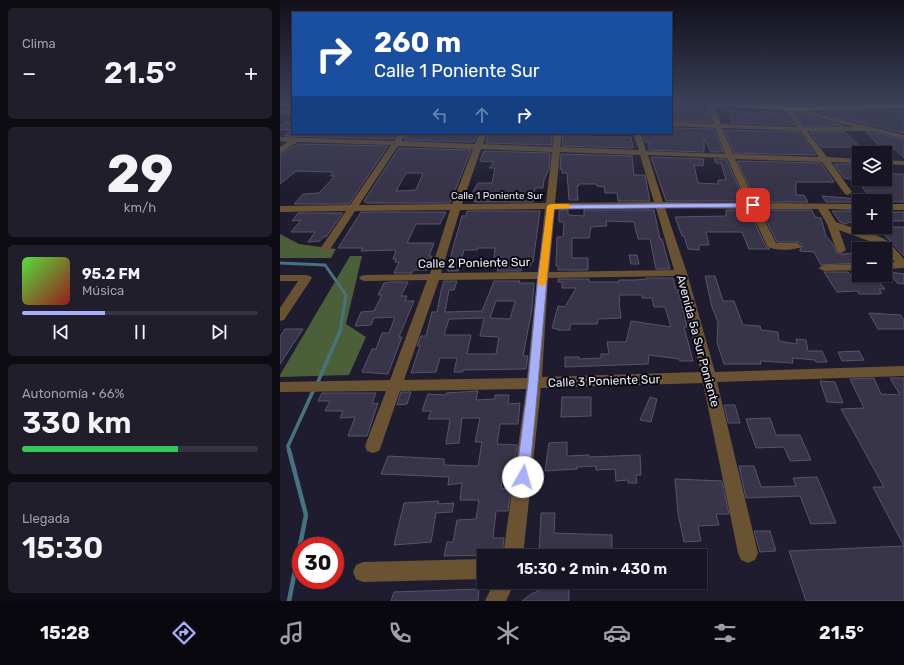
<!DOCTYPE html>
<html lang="es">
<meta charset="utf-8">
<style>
:root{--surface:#171523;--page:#201e2b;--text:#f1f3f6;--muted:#9e9fa6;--line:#363441;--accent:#a8b0fc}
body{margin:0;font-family:Rubik,sans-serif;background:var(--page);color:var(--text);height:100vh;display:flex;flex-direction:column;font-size:15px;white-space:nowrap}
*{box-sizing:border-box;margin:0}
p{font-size:13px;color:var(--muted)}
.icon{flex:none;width:22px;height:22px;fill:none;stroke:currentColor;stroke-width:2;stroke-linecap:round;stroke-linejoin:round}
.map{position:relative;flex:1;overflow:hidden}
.sheet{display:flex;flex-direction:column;gap:8px;padding:8px;background:#0d0c13;width:280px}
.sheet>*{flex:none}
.banner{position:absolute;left:12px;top:12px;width:380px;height:122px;border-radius:0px;box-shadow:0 1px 3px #0004,0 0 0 1px var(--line);background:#1a4fa0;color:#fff;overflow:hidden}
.buttons{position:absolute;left:572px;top:146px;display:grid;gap:8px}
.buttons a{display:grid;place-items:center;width:40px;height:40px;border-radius:0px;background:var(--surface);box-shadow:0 1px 3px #0004,0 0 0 1px var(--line);font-size:20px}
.speed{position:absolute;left:12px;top:537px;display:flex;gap:8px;font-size:20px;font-weight:700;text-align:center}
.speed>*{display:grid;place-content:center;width:52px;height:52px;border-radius:50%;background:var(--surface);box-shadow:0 1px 3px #0004,0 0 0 1px var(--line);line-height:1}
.speed .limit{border:6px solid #d22;background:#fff;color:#111}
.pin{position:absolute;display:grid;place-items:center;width:34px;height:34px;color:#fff;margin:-17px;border-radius:8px;box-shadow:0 2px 6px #0006}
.me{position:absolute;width:44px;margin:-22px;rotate:7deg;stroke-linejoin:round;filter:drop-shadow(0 0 3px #0008)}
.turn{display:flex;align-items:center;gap:14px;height:84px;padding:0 16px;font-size:18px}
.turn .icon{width:52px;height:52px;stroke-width:2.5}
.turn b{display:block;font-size:28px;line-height:34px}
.lanes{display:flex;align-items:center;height:38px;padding:0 16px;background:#0003;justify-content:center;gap:20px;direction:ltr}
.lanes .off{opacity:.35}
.big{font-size:30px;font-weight:600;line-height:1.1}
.sheet .widget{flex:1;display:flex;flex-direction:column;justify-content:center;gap:6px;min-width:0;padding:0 14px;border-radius:6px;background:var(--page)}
.sheet .dial{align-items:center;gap:0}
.dial b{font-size:52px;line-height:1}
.song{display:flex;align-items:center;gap:12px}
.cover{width:48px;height:48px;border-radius:6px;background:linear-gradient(135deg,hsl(110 70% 55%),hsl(0 70% 35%))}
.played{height:4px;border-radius:2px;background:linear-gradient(90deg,var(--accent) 35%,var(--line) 35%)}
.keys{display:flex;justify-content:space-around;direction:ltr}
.heat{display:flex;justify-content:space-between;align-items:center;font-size:22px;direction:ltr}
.charge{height:6px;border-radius:3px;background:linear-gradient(90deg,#34c759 66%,var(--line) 0)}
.trip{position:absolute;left:197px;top:549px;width:230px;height:40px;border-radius:0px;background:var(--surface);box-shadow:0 1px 3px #0004,0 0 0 1px var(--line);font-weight:600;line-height:40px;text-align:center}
.tab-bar{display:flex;height:64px;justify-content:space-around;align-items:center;background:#09080e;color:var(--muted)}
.tab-bar .icon{width:28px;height:28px}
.tab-bar .on{color:var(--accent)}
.tab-bar b{font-size:18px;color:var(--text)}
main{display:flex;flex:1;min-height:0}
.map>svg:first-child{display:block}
</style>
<main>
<section class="sheet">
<div class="widget"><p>Clima</p>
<div class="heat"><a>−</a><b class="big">21.5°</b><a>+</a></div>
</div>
<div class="widget dial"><b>29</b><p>km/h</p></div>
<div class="widget">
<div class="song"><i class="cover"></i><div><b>95.2 FM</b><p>Música</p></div></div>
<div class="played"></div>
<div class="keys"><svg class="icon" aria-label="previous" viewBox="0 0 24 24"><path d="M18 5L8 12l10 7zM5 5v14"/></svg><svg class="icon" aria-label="pause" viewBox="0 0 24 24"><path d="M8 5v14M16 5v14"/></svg><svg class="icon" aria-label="next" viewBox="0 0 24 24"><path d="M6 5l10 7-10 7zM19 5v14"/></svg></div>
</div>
<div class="widget"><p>Autonomía · 66%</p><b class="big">330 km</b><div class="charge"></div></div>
<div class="widget"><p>Llegada</p><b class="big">15:30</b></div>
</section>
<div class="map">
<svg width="624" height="601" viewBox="0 0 624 601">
<rect width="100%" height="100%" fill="#1f1c2f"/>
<path fill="#4b5f39" d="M0,234L19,244L56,249L51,258H0Z
M70,256H82L66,324L86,337L69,375L0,377V375Z"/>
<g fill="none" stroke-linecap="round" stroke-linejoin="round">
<path stroke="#467380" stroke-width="3" d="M0,263L45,265L66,295L60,332"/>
<path stroke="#467380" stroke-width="3.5" d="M37,384L60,331
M9,451L8,446L34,389"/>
<path stroke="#467380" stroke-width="4.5" d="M9,601L26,515L9,450"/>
</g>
<path fill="#383449" stroke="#57546a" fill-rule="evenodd" d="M391,106H417V111H427L431,122L391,121Z
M448,110L481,114L480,111L506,114L514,125L452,123Z
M624,110V133L542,113L544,112Z
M517,114H520L563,126H525Z
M6,122L13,123V133H117L113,139L4,136L11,130H0V126Z
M391,128L434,129L443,152H431L424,138V152L369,150V142H365L363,133H391Z
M444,130L519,132L536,155L454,153Z
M530,132H565L580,147H541Z
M586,132H592L624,140V158L615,149L602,148Z
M128,133H197L194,142L124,140Z
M208,133H272V145L206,143Z
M291,133H312V137H351L353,148L282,146L283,136L291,135Z
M18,144L108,146L69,204H14L23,194L39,193L55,176H50L53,172L16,171L0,184V154Z
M119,148L191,150L170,203H86L84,201ZM126,173H143L136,190L116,191Z
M204,151L270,153L269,169L264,180L263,188H255L253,202H194L196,197L191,195L198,183H212L215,168H209L214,162L200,161Z
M281,154L352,156L354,175H365L370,201H338L337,193H325L324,187L317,186V184H299V186H297L298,200H289L287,173H282V169H280Z
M371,157L424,159L423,166L414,165L418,183L438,184V180H446L441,163H436L434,159H446L465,201H386Z
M457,161L541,163L554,182H516V195H524L528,202H477Z
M554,164H579V179H587L590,184H605V174H624V202L594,201L576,180L564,178Z
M542,196L579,199V202H546Z
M279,210H288V215L304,216V210H374L380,239H382L390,269H376L370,239H358L354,222L326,221L327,226L311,227L309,238H292V258H308V270H278V266H276L277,237H283L284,222H279Z
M446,210H469L486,247L490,249H469L462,232H426L429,245H419V250L408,249L404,236H402L395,217L446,216Z
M481,210H532L535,217L541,218L546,236L553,244L556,252L561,254L577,253L579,256V263L541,265L534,252L520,251V249L523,245L518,242H497Z
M187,211H260L253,262H251L250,267H242L241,271H217L221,256L214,257L215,248H198L197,250H184L178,271H168L169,270H167L174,244L182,216H186Z
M552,211H579V226L569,222L566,224L560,222Z
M81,212H166L160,224H136L127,243H154L149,256H152L147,270H133L132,273H114L119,262H115L116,259H113L116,250L81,251L83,248H58Z
M605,212H624V221H609L605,217Z
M18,213H63L46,237H43L40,241L28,242L35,232H11L21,220L12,221Z
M595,227H624V256L602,232L599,235L590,232Z
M349,255H357L359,264H351Z
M544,272H568L573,278H596L605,289H599L602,293L600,294H579L577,291L557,292Z
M609,272L624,274V284L617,283Z
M425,276H435L443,301H454L463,325L480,326L481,330L498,332L499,341L517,344L516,339L526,340L528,351H542L547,362H536L535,360L512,358L513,363L480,361L481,364H444L437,343L438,322L432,307Z
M366,278H393L396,290H398L402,304L407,327H404L413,361H400L399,359L369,355L368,364L285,367V357H299V359L321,358V354H329L327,342H346L351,321L391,327L385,307H374L372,298H362V295H339L340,302H339L341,318L318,319L317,324H290V330H277L278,329L272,328L278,306L285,307L296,288H282V282H278V279H309V282H339V280H355L367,279Z
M164,281H177L174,290H169L165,312L202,311L214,281H240L239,283H254L252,309L243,356H248L246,369L183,370V372H174L177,358H160L156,372L131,373L140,346H137L141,336H146L152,312H157L161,291ZM216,301H235L230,319L210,318ZM204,318L200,336L219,337L216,354H187L191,335H164L169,319Z
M111,282H128L121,296H127L125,301H134L119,337H122L108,374L82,372L92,349H96L102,333H109L115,317L94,318L91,325L75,326L81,312L94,311L102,295H98L104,283Z
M589,313L621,315L624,321V329H598Z
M5,329H23L0,364V337Z
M579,351L584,360L562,361L558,352Z
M594,378L601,394L620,395L610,378H624V601H526L509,551L624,546L593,487H604L561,409L584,408L570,379Z
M540,381L555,382L563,403L547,402Z
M198,391L196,400L215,399V395H229L228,404L240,403L238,424H220L217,444L237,445L233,472L223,473L221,489L231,488L228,511H216L213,538H224L222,556H213L214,555L164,556L167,542H173L177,520L196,519L199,500H180L182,483L168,485L169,477L101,474L108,456L164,459V465L198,466L202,442H195L200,418H182L179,443L166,444L170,419H148L151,411H142L148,394L166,395V393Z
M121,392H131L127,404L117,405Z
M42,393H96L92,404L98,403L87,436H68L75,417L60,418L63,411H45L50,401H38Z
M282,397H311V416L281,417Z
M370,397L377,399L371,422L360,420Z
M444,405H455L460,423H448Z
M490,418L496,435H520L531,460L510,461L504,447L476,448L466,419Z
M287,442V456L309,455V457L360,455L361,475H356L357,483H348V480L336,481L335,469L316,470V466L297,467V469L265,471L269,443Z
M459,466H474L481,487L516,486L513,478L537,477L556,523L531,524L520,496L466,498Z
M395,479L442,481L449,514H436L439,525L418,526L421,541L404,542L398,513Z
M159,501L158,504L174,503L172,512L156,513L151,542L114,545L124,503Z
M261,513H275L274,533L332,535V554L273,552V554H259Z
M474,531H490L496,551L480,552Z
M259,582H289V601H242L251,594L258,591Z
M199,589L198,601H111L114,592Z"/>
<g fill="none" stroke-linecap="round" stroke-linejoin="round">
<path fill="#695333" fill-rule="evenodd" d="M426,103H432L441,124L517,127L504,108L507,106L624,135V139L592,131H527L547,157L579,159V163L551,162L572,192L568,195L565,194L542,162L455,159L476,203L579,204V210L548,209L556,222L598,236L608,241L624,259V268L605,269V263L615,262L600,245L559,230L566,250L561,253L557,252L547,224L538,209H479L496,243H517L522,246C518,251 491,251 487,246L470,209L385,208L407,273L435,372L624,366V376L437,382L478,553L475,560L468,563L461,560L458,553L423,383L261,388L243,556H223L246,389L120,391L101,446L99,451L93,453L87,451L85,446L106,391L0,392V382L110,380L147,280L85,281L81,280L79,278L81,276L85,275L150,274L170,210L75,211L49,251H41L40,249L66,211L0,212V206L70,205L111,145L18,142L0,153V147L8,142L0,141V137L114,141L119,133H127L121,141L195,144L199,133H207L203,144L273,147L274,133H282L280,147L359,150L353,133H361L366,151L445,154L435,128L391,126V122L434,124ZM513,111L575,127H524ZM442,128L520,131L539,157L453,154ZM118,146L193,149L172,204L79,205ZM201,149L272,152L266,203L182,204ZM280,152L360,155L374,202L275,203ZM368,155L447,158L467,203L383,202ZM376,208L394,270L269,272L275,209ZM265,209L258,272L161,273L180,210ZM396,276L421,372L262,377L268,278ZM257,279L247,378L124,380L159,280Z
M574,103H581L582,105L579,107Z
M0,110H13V114H0Z
M605,160L624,161V165L605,164Z
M605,204H624V210H605Z
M579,264V270L544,271L538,268L544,265Z
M0,275H26L30,276L32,278L4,320L0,321V308L18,281H0Z
M204,559V579L83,582L76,579L73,572L76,565L83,562Z
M214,582H235L226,601H205Z"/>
<path fill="#b3853e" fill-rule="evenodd" d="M422,103H461L519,107L624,104V108L519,111L425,105Z"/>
</g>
<linearGradient id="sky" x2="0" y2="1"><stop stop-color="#110f1a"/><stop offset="0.55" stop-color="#3c4058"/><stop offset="1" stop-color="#3c4058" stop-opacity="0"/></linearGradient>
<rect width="624" height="188" fill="url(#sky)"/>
<path fill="#a8b0fc" stroke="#6d72a4" d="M473,203L476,204V207L274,209C264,298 259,388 249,477L247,481L243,483L238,481L236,477L248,383L258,275L268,205Z"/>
<path fill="#f59e0b" d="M271,204H288L292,206L288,208L274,209L266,284L262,286L258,284L267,206Z"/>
<g text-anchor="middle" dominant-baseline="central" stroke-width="4" stroke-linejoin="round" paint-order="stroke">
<g font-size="10" fill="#e9e7f4" stroke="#090810">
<text x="217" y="196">Calle 1 Poniente Sur</text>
</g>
<g font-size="12" fill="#e9e7f4" stroke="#090810">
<text transform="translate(194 263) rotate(-1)">Calle 2 Poniente Sur</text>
<text transform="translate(418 341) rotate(75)">Avenida 5a Sur Poniente</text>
<text transform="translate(324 381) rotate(-2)">Calle 3 Poniente Sur</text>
</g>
</g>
</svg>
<div class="buttons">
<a><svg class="icon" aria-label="layers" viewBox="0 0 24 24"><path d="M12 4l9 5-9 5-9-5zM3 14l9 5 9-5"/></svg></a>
<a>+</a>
<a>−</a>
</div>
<div class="speed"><div class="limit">30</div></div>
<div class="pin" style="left:473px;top:205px;background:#d93025"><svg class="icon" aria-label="arrive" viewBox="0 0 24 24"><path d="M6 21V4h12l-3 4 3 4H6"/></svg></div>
<svg class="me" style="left:243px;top:477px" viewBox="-20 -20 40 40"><circle r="19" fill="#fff"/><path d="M0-13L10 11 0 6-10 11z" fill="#a8b0fc"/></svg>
<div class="trip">15:30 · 2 min · 430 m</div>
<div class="banner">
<div class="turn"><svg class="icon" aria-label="right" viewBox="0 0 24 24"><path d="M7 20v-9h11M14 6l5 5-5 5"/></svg><div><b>260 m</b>Calle 1 Poniente Sur</div></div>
<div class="lanes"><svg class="icon off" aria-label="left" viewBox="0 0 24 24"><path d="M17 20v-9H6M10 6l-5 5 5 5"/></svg><svg class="icon off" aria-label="ahead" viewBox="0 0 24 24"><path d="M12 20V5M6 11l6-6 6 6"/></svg><svg class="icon" aria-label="right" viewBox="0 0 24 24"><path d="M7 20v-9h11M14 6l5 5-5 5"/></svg></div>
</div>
</div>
</main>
<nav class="tab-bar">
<b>15:28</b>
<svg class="icon on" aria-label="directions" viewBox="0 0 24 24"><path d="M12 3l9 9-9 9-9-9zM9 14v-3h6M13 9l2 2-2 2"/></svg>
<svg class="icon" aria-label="music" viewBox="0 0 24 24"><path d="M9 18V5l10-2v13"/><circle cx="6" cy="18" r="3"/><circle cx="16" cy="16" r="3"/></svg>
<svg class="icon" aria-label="phone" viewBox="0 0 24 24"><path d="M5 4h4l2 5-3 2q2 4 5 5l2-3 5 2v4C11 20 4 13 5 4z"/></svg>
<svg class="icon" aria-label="climate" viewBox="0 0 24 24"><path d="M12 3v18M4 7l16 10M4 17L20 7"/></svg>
<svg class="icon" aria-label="car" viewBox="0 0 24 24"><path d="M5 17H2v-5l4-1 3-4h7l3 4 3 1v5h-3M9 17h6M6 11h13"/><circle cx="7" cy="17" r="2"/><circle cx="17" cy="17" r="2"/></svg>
<svg class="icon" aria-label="filters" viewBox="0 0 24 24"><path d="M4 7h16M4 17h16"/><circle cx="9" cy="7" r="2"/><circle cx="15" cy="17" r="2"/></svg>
<b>21.5°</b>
</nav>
